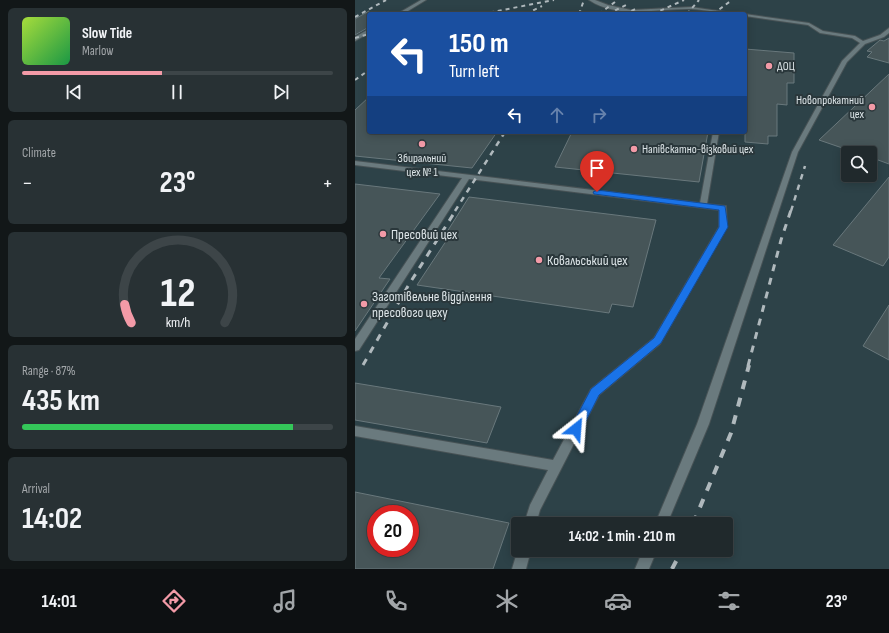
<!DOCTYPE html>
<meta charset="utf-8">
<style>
:root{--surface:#20292c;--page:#283134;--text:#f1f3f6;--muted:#a2a6a9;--line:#3d4548;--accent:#f39aa7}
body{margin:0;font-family:"Sofia Sans Condensed",sans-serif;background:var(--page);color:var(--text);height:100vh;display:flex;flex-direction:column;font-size:15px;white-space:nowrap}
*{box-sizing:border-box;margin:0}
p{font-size:13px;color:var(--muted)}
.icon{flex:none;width:22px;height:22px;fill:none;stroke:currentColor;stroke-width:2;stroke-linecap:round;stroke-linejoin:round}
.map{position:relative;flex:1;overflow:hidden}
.panel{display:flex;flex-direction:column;gap:8px;padding:8px;background:#121718;width:355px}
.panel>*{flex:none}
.banner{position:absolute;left:12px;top:12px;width:380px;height:122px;border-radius:4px;box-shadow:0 2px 10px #0003,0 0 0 1px var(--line);background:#1a4fa0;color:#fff;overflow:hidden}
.controls{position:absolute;left:486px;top:146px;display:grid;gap:8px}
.controls a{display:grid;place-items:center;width:36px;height:36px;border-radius:4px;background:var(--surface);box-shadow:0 2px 10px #0003,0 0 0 1px var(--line);font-size:20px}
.speed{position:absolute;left:12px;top:505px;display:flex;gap:8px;font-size:20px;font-weight:700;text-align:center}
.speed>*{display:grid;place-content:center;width:52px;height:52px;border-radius:50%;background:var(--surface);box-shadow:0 2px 10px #0003,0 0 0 1px var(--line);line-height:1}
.speed .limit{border:6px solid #d22;background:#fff;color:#111}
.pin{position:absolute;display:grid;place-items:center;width:34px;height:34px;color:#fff;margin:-41px -17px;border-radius:50% 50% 50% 0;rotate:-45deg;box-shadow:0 0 4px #0007}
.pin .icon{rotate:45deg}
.me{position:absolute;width:44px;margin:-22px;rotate:28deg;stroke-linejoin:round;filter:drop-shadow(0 0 3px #0008)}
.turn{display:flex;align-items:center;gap:14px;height:84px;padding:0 16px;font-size:18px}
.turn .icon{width:52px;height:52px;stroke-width:2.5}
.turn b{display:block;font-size:28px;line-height:34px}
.lanes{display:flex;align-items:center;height:38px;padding:0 16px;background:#0003;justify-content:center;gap:20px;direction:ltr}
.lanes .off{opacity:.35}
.big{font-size:30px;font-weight:700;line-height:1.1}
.panel .tile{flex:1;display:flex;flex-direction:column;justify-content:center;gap:6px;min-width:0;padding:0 14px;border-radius:6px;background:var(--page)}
.panel .dial{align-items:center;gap:0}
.dial svg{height:104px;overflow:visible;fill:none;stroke:var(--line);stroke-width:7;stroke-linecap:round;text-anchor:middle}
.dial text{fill:var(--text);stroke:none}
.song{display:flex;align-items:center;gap:12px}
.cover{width:48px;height:48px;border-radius:6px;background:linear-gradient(135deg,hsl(80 70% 55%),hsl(140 70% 35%))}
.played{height:4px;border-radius:2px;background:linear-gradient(90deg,var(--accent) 45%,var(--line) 45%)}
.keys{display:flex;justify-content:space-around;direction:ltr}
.heat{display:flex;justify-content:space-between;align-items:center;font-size:22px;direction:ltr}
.charge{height:6px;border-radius:3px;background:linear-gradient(90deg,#34c759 87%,var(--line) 0)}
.trip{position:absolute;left:156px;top:517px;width:222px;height:40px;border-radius:4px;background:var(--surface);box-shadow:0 2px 10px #0003,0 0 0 1px var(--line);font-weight:700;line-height:40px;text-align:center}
.tab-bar{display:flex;height:64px;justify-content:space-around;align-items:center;background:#0d1012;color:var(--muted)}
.tab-bar .icon{width:28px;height:28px}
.tab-bar .selected{color:var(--accent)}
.tab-bar b{font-size:18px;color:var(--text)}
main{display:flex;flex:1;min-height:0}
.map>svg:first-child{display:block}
</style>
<main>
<section class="panel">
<div class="tile">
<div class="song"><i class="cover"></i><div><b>Slow Tide</b><p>Marlow</p></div></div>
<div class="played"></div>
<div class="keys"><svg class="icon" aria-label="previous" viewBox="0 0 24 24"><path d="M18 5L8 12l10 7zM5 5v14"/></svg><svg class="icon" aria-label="pause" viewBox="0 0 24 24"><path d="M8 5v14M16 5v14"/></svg><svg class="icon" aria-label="next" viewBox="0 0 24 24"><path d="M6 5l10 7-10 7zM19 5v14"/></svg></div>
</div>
<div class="tile"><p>Climate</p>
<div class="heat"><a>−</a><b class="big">23°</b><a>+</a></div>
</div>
<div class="tile dial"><svg viewBox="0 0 100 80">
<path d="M14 69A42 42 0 1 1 86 69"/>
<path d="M14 69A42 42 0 0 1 9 55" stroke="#f39aa7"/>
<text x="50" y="56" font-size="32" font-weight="700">12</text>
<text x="50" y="72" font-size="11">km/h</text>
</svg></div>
<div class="tile"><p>Range · 87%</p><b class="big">435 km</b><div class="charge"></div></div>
<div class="tile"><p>Arrival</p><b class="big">14:02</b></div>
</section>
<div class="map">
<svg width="534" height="569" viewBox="0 0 534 569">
<rect width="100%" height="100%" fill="#2a373b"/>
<path fill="#2d4248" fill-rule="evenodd" d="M0,0H534V569H0ZM14,14H390V132H14ZM493,153H515V175H493ZM21,514H55V548H21ZM163,524H371V550H163Z"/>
<path fill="#465558" stroke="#69787c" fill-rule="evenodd" d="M14,11V27L0,35V19Z
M534,38V63L512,57L517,52L512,51L525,40L529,41Z
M390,49L439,53V83H432V105L422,104V136H413V144L390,142Z
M534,74V164L515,157V153H502L464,140Z
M14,97V132H142L117,168L0,156V110Z
M217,132H353L344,182L200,167Z
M534,177V257L528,266L478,245Z
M0,184L85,194L24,278L35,279L0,331Z
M114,197L301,220L278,307L257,304L254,313L62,285L95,235H90Z
M534,305V360L508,346Z
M0,383L146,407L132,443L0,420Z
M0,492L154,523L138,569H0ZM21,514H55V548H21Z"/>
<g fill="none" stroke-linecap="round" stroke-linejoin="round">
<defs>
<path id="lane" d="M66,0H71L48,14H42Z
M234,0H240L253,5L276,10L336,7L385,14C369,14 353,10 336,9C303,8 264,20 234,0Z
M388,14H390L454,23L468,31L500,36L508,41L525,35L534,28V33L529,37L510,44L492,62L443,152L354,424L312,524H300L342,424L437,152L487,61L505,43L497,38L465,33L453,25L390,16V14Z
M14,29V33L0,41V37Z
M358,132H364L352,204L371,206L372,227L305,344L244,395L185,510L181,524H169L175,505L193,470L0,436V426L198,460L236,389L299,338L364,227V210L114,179L4,350L0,351V339L107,178L0,165V161L345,203Z
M163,549V550H176L171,569H157Z
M288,550H302L294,569H280Z"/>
</defs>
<use href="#lane" stroke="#475255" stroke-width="2"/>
<use href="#lane" fill="#6a7a7e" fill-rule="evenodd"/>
<path stroke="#b0b9bd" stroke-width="2" stroke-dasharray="4 4" stroke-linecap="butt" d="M127,14L199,0
M171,14L187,6
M224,14L229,0
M244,14L260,2
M253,14L271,5
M269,14L283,8
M298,14L329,0
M332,14L344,0
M358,14L377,0
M0,17L31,0
M0,38L14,34
M0,80L14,70"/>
<path stroke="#b0b9bd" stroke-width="2.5" stroke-dasharray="5.5 5.5" stroke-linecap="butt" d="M100,211L150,132
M436,211L450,166"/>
<path stroke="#b0b9bd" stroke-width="3" stroke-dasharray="7 7" stroke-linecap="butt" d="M8,365L53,286L101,210
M393,366L426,240L436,210"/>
<path stroke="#b0b9bd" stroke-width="4" stroke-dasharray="9 9" stroke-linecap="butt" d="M338,524L376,433L394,365
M317,569L327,550"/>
</g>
<path fill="#1a73e8" stroke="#114b97" d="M242,190L370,206L373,227L306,343L244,395L225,433L221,434L217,433L215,429L236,389L299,338L364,227V210L239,194L238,192Z"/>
<g fill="#f39aa7" stroke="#2a373b" stroke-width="1.5">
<circle cx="414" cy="66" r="4"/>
<circle cx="517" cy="107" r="4"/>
<circle cx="67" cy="144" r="4"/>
<circle cx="279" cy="149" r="4"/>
<circle cx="28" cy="234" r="4"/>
<circle cx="184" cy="260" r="4"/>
<circle cx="9" cy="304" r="4"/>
</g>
<g text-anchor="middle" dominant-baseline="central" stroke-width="4" stroke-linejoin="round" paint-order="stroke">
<g font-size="12" fill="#dde5e8" stroke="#2a373b" text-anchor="start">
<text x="422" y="66">ДОЦ</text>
<text x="509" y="100" text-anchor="end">Новопрокатний<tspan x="509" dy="14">цех</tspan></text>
<text x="287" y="149">Напівскатно-візковий цех</text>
<text x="67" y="158" text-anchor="middle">Збиральний<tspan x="67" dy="14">цех № 1</tspan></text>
</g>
<g font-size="14" fill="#dde5e8" stroke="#2a373b" text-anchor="start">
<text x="36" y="234">Пресовий цех</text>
<text x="192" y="260">Ковальський цех</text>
<text x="17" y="296">Заготівельне відділення<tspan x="17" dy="16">пресового цеху</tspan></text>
</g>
</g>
</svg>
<div class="controls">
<a><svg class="icon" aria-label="search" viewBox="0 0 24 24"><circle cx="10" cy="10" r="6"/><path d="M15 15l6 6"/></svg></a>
</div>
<div class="speed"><div class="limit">20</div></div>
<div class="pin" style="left:242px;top:192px;background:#d93025"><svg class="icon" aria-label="arrive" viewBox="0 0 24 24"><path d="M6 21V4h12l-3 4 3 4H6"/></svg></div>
<svg class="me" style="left:221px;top:429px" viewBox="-20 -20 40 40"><path d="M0-17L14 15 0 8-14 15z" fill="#1a73e8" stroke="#fff" stroke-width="4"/></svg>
<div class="trip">14:02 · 1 min · 210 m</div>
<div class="banner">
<div class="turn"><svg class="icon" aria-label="left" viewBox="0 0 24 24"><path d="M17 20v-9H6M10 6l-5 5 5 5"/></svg><div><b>150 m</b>Turn left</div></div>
<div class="lanes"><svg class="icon" aria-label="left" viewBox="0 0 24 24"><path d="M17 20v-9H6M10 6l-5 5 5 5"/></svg><svg class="icon off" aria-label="ahead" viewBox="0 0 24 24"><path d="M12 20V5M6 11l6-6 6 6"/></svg><svg class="icon off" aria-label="right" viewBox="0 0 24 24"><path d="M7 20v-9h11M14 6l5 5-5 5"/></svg></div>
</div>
</div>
</main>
<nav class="tab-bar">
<b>14:01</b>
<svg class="icon selected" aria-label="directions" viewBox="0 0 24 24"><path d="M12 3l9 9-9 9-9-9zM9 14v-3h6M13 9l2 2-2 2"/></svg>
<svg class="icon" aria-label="music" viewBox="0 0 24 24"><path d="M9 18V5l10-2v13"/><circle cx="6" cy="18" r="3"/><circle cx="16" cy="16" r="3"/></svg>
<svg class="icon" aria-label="phone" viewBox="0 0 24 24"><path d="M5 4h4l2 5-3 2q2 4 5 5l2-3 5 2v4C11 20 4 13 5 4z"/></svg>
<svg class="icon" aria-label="climate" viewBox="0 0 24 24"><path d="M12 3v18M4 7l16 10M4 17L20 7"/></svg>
<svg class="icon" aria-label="car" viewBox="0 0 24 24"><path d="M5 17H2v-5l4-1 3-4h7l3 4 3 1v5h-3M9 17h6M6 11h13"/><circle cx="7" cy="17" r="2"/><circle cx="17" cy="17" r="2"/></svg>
<svg class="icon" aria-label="filters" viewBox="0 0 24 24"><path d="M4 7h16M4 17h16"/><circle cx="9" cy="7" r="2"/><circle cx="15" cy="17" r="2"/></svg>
<b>23°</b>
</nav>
